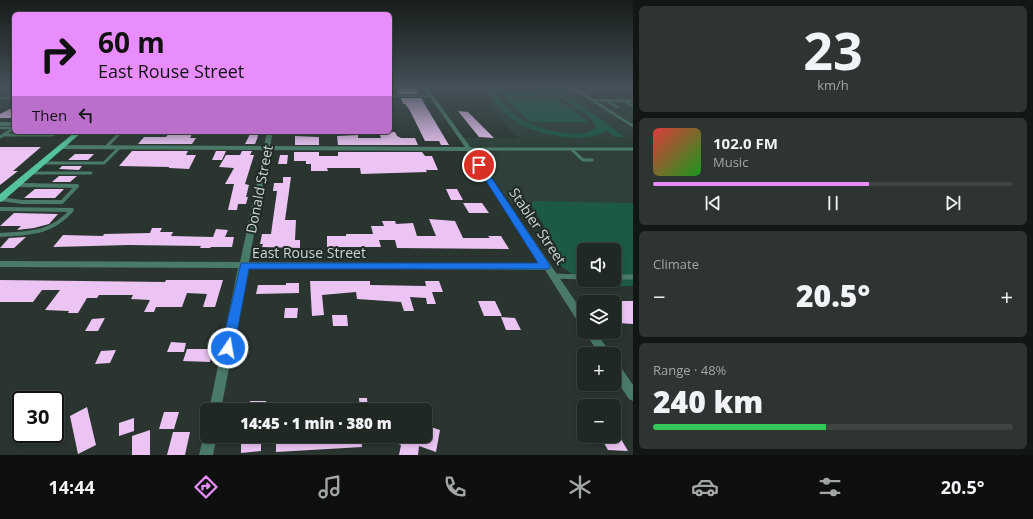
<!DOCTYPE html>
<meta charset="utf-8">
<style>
:root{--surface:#202824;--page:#2d3431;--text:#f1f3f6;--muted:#a2a6a6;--line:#3d4441;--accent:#e98dfe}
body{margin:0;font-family:"Open Sans",sans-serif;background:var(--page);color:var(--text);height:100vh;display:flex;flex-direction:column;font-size:15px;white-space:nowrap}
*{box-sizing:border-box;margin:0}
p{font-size:13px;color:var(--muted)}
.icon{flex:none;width:22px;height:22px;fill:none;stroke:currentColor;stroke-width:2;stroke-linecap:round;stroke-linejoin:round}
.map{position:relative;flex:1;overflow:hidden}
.sheet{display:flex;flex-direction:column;gap:6px;padding:6px;background:#121614;width:400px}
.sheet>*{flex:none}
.top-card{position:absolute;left:12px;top:12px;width:380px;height:122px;border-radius:6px;box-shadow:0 2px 6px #0003,0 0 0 1px var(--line);background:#e98dfe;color:#111;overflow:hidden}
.controls{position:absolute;left:577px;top:243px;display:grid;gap:8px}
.controls a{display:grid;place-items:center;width:44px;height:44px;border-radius:6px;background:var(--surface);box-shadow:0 2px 6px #0003,0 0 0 1px var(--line);font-size:20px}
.speed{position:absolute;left:12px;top:391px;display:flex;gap:8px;font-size:20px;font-weight:700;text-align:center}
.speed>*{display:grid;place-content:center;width:52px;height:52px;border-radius:50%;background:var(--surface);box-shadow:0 2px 6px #0003,0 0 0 1px var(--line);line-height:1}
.speed .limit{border:2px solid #111;border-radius:6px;background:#fff;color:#111}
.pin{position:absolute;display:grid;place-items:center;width:34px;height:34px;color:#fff;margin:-17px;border:2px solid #fff;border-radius:50%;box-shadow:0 1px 4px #0007}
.me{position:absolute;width:44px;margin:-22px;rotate:12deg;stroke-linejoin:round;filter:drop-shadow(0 0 3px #0008)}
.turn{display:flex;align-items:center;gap:14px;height:84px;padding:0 20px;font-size:18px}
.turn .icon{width:52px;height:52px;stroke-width:2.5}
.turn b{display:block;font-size:28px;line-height:34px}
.then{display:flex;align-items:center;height:38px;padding:0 20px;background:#0003;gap:8px;font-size:15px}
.big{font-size:30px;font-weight:800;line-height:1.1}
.sheet .tile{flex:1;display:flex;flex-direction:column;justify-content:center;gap:6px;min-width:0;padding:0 14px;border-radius:6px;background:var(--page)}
.sheet .dial{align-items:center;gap:0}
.dial b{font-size:52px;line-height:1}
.song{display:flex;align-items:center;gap:12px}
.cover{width:48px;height:48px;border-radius:6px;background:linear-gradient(135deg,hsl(0 70% 55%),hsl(120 70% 35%))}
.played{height:4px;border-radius:2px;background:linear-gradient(90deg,var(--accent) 60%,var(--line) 60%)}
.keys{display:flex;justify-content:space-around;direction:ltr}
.heat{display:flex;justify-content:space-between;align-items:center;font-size:22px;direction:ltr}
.charge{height:6px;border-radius:3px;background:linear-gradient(90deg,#34c759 48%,var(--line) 0)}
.trip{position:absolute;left:200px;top:403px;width:232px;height:40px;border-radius:6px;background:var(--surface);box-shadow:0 2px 6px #0003,0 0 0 1px var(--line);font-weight:800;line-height:40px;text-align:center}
.dock{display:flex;height:64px;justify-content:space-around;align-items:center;background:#0d100e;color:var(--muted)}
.dock .icon{width:28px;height:28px}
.dock .on{color:var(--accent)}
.dock b{font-size:18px;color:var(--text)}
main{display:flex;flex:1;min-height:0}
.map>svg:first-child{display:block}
</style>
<main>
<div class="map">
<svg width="633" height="455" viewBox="0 0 633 455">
<rect width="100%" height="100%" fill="#2a3530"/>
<path fill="#2e4039" d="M471,87H633V204H511L476,153L463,138H518Z"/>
<path fill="#1d5a46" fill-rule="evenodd" d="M489,87H499L494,90L496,95C505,104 515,116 526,122C538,129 589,142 596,126C589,112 548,90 534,87C565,87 599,119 625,137H615L606,130C590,146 535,134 518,123C506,116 495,103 487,93Z
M499,93H549L589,122H530Z
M534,201L633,203V286C622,286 609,287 598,286C585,284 559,266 550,257L556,245L530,204ZM584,250H614V280H584Z"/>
<path fill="#ebc4f3" d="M396,87H414L418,94H399Z
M401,98H421L449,145H441L439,141H425L409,109L405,104H403Z
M14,107V118H0V114Z
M458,111L468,112L494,138L479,137Z
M170,132H193L190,138H196L192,144H138L144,137H166Z
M251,132H259L257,139L255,144H245Z
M379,132H395L397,136L401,138H415L418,145H338L337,136L358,135V138H381Z
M295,136L319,137V145H295Z
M0,147H41L13,171H18L0,185Z
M132,151H188L186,155H196L189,169L169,168V167L119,166Z
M216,151H226L222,160H212Z
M242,151H252L250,155H254L245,184L249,185L246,197H248L246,204H238L237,210H228L234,184H225L234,168L219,167L226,155H240Z
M294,152H319V156H338V152H422L425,156H432L438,170H426L427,172L361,174L360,168H327L328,171H311V164H306V161H294Z
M75,154H94L88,160H68Z
M280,155H288L287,164H278Z
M62,166H82L79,170L59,169Z
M59,176H77L70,182H52Z
M283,177H291L285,220H296L295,240H300V248L262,247L263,244H260L262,234H271L277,191H273L274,183H283Z
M35,189H64L55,198H24Z
M446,189H457L463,200H451Z
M463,203H482L489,213H469Z
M14,213L58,214L49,224L34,228L17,230L21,226H0Z
M429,219L455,221L463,238H490L488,236H501L509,249L397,248L395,240H379L381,247H327V236H346V234H373L371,226H384L382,221H395L396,224L413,223L417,236H436Z
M152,228H162L160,232H173L171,236L213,237L216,229L228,230L225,237H234L232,247H211L210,248H200L201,246L129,245L53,247L63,235L103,236L104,234L150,233Z
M26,237L14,248H0L9,238Z
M0,280L165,282L166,280H223L215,307H203L207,294L187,293L182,307H156L154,312H144L150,300L131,299L133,295H99L97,298H87L78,313H68L69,311L45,310L60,290H42L33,302H0Z
M310,281H370V285L426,286L425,281H439L443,292H432L436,304H427L426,298L410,297L414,311H404L401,302L357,299L356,292L322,295L324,315L312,316Z
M286,283H299V293L256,294L258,285H286Z
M478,301H495L502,316H484Z
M614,301H633V324L618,323L614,319Z
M285,308H298L297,318H284Z
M332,315H347L348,326H333Z
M501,317L515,318L521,330H506Z
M105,318L98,331H85L92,319Z
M171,342L186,343L184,352H167Z
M187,349H213L210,362L183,361Z
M116,350L110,363L95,364L101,351Z
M359,398H367L368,410H360Z
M250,401H266L265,410H249Z
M87,407L96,445L78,454L70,416Z
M164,412H179L174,429H159Z
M134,418V431L119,436V423Z
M425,425L440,430L436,452L419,446L418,455H399L401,445L379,436H425Z
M150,430V455H132V436Z
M173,432H190L185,455H167Z
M241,436H261V451L241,453Z
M276,436H361L362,447L276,452Z
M600,436H616L618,439H621L628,451L608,450Z"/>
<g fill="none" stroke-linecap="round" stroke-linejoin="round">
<path stroke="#4a7b68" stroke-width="2.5" d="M565,87L581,93L633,126
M593,100L633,101
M607,101L617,107
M625,101L633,106
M0,128H13
M10,131L14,128"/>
<path stroke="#4a7b68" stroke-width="3" d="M3,135H52L59,132
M0,137L11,130
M106,147L121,132
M469,149H633
M571,149L583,160H592
M43,163H104L119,148
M31,173H91
M17,185H36"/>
<path stroke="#4a7b68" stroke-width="4" d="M0,199L22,202H62L77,186L17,185
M0,209L72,210C51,234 30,233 0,235"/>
<path stroke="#4a7b68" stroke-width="5" d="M553,276L584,277
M614,277H633"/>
<path fill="#4a7b68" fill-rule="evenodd" d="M423,87H427L471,148L584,314V326L580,325L545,270L248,268L221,410H209L238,268L0,267V261L240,262L264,150L61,149L58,147L61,145L264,146L267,132H273L270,146L465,147L430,97H390V95H428ZM269,150L467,151L541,264L249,262Z
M0,97H14V99H0Z
M0,122H14V126H0Z
M585,332H596L611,354H599Z
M614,362L618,363L633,385V401L629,399L614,377Z
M207,430V436H217L213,455H199L205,431Z"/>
<path fill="#55c39e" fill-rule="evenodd" d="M75,132H82L3,201L0,202V194Z"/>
</g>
<linearGradient id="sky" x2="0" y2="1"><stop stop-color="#171d1a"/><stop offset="0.58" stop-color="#445159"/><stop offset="1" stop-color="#445159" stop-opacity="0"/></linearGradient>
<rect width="633" height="151" fill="url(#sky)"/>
<path fill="#1a73e8" stroke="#114b97" d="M477,163L483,165L549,264L550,267L549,269H249L234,348L232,352L228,354L223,352L221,348L241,263H538L476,165Z"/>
<g text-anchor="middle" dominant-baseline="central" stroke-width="4" stroke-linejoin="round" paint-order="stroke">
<g font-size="14" fill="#cfd6d3" stroke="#202b26">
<text transform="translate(259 189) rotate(-79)">Donald Street</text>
<text transform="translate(538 226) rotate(56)">Stabler Street</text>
<text x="309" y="252">East Rouse Street</text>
</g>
</g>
</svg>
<div class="controls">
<a><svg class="icon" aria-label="sound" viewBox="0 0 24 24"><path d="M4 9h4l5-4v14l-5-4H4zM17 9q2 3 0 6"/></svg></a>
<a><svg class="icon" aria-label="layers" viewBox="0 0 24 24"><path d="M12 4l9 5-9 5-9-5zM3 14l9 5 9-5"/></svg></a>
<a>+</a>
<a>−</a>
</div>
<div class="speed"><div class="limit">30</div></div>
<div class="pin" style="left:479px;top:165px;background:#d93025"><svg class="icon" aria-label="arrive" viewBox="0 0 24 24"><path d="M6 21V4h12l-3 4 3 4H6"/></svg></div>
<svg class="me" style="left:228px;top:348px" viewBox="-20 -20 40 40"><circle r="17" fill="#1a73e8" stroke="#fff" stroke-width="3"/><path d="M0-11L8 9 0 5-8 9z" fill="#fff"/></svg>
<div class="trip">14:45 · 1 min · 380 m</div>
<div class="top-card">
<div class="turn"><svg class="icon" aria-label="right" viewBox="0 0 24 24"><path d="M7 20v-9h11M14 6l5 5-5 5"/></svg><div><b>60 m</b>East Rouse Street</div></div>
<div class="then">Then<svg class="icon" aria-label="left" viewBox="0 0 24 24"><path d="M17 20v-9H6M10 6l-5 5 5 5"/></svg></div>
</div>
</div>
<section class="sheet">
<div class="tile dial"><b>23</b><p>km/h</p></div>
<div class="tile">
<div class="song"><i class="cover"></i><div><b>102.0 FM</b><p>Music</p></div></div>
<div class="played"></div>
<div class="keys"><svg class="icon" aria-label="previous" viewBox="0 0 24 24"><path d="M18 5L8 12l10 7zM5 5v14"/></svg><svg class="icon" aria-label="pause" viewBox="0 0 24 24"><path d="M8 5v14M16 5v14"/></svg><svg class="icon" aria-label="next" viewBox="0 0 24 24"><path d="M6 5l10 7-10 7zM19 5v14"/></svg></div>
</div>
<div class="tile"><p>Climate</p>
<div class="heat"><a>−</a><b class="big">20.5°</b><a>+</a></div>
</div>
<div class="tile"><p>Range · 48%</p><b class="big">240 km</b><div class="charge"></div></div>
</section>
</main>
<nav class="dock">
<b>14:44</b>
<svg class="icon on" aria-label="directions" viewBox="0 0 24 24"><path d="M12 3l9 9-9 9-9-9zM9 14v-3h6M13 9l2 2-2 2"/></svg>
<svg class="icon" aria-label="music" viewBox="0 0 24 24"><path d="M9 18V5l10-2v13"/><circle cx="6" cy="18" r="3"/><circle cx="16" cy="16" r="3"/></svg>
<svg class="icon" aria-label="phone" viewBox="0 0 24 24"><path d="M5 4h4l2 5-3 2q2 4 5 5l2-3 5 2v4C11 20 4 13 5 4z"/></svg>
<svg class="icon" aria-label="climate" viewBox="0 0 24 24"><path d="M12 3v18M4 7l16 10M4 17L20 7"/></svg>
<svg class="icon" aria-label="car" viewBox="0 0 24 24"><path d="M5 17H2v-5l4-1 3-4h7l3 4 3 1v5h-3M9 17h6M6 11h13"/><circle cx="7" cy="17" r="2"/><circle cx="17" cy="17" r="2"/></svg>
<svg class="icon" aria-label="filters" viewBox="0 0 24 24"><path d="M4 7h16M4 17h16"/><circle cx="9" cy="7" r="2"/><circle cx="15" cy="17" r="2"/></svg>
<b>20.5°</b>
</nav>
